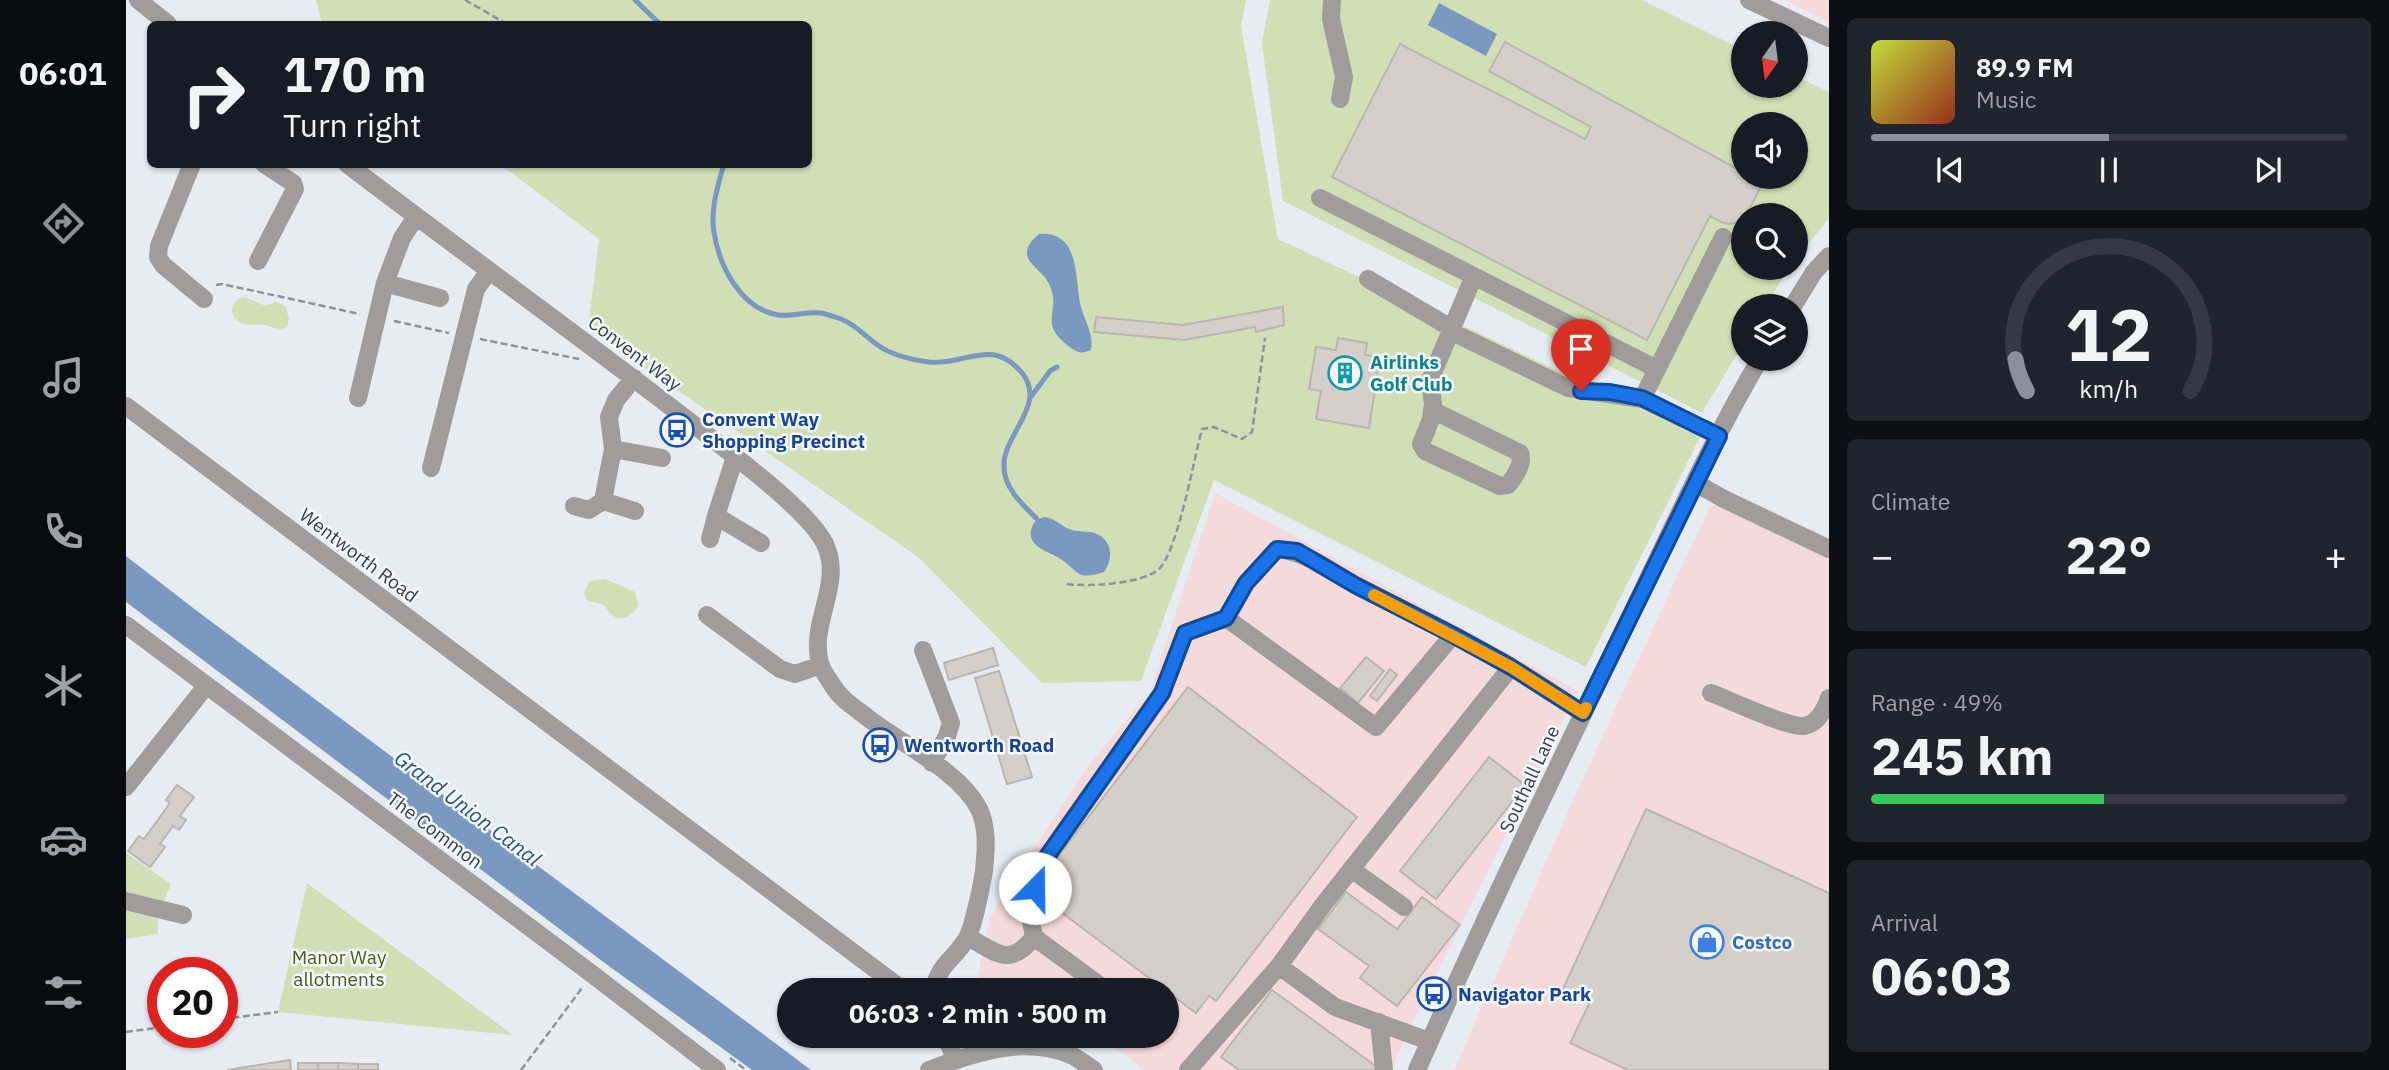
<!DOCTYPE html>
<meta charset="utf-8">
<style>
:root{--surface:#171b24;--page:#20242c;--text:#f1f3f6;--muted:#9ea1a6;--line:#363941;--accent:#8c9099}
body{margin:0;font-family:"IBM Plex Sans",sans-serif;background:var(--page);color:var(--text);height:100vh;display:flex;flex-direction:column;font-size:26px;white-space:nowrap}
*{box-sizing:border-box;margin:0}
p{font-size:23px;color:var(--muted)}
.icon{flex:none;width:38px;height:38px;fill:none;stroke:currentColor;stroke-width:2;stroke-linecap:round;stroke-linejoin:round}
.map{position:relative;flex:1;overflow:hidden}
.sheet{display:flex;flex-direction:column;gap:18px;padding:18px;background:#0d0f14;width:560px}
.sheet>*{flex:none}
.top-card{position:absolute;left:21px;top:21px;width:665px;height:147px;border-radius:10px;box-shadow:0 2px 5px #0004;background:#171b24;color:var(--text);overflow:hidden}
.needle{width:46px;rotate:194deg}
.fabs{position:absolute;left:1605px;top:21px;display:grid;gap:14px}
.fabs a{display:grid;place-items:center;width:77px;height:77px;border-radius:50%;background:var(--surface);box-shadow:0 2px 5px #0004;font-size:35px}
.speed{position:absolute;left:21px;top:957px;display:flex;gap:14px;font-size:35px;font-weight:700;text-align:center}
.speed>*{display:grid;place-content:center;width:91px;height:91px;border-radius:50%;background:var(--surface);box-shadow:0 2px 5px #0004;line-height:1}
.speed .limit{border:10px solid #d22;background:#fff;color:#111}
.pin{position:absolute;display:grid;place-items:center;width:60px;height:60px;color:#fff;margin:-72px -30px;border-radius:50% 50% 50% 0;rotate:-45deg;box-shadow:0 0 7px #0007}
.pin .icon{rotate:45deg}
.me{position:absolute;width:77px;margin:-38px;rotate:22deg;stroke-linejoin:round;filter:drop-shadow(0 0 5px #0008)}
.turn{display:flex;align-items:center;gap:24px;height:147px;padding:0 21px;font-size:32px}
.turn .icon{width:91px;height:91px;stroke-width:2.5}
.turn b{display:block;font-size:49px;line-height:60px}
.big{font-size:52px;font-weight:700;line-height:1.1}
.sheet .widget{flex:1;display:flex;flex-direction:column;justify-content:center;gap:10px;min-width:0;padding:0 24px;border-radius:10px;background:var(--page)}
.sheet .dial{align-items:center;gap:0}
.dial svg{height:182px;overflow:visible;fill:none;stroke:var(--line);stroke-width:7;stroke-linecap:round;text-anchor:middle}
.dial text{fill:var(--text);stroke:none}
.song{display:flex;align-items:center;gap:21px}
.cover{width:84px;height:84px;border-radius:10px;background:linear-gradient(135deg,hsl(70 70% 55%),hsl(10 70% 35%))}
.played{height:7px;border-radius:4px;background:linear-gradient(90deg,var(--accent) 50%,var(--line) 50%)}
.keys{display:flex;justify-content:space-around;direction:ltr}
.heat{display:flex;justify-content:space-between;align-items:center;font-size:38px;direction:ltr}
.charge{height:10px;border-radius:5px;background:linear-gradient(90deg,#34c759 49%,var(--line) 0)}
.trip{position:absolute;left:651px;top:978px;width:402px;height:70px;border-radius:35px;background:var(--surface);box-shadow:0 2px 5px #0004;font-weight:700;line-height:70px;text-align:center}
main{display:flex;flex:1;min-height:0}
.menu{display:flex;flex-direction:column;width:126px;justify-content:space-around;align-items:center;background:#090b0e;color:var(--muted)}
.menu .icon{width:49px;height:49px}
.menu .active{color:var(--accent)}
.menu b{font-size:32px;color:var(--text)}
.map>svg:first-child{display:block}
</style>
<main>
<nav class="menu">
<b>06:01</b>
<svg class="icon active" aria-label="directions" viewBox="0 0 24 24"><path d="M12 3l9 9-9 9-9-9zM9 14v-3h6M13 9l2 2-2 2"/></svg>
<svg class="icon" aria-label="music" viewBox="0 0 24 24"><path d="M9 18V5l10-2v13"/><circle cx="6" cy="18" r="3"/><circle cx="16" cy="16" r="3"/></svg>
<svg class="icon" aria-label="phone" viewBox="0 0 24 24"><path d="M5 4h4l2 5-3 2q2 4 5 5l2-3 5 2v4C11 20 4 13 5 4z"/></svg>
<svg class="icon" aria-label="climate" viewBox="0 0 24 24"><path d="M12 3v18M4 7l16 10M4 17L20 7"/></svg>
<svg class="icon" aria-label="car" viewBox="0 0 24 24"><path d="M5 17H2v-5l4-1 3-4h7l3 4 3 1v5h-3M9 17h6M6 11h13"/><circle cx="7" cy="17" r="2"/><circle cx="17" cy="17" r="2"/></svg>
<svg class="icon" aria-label="filters" viewBox="0 0 24 24"><path d="M4 7h16M4 17h16"/><circle cx="9" cy="7" r="2"/><circle cx="15" cy="17" r="2"/></svg>
</nav>
<div class="map">
<svg width="1703" height="1070" viewBox="0 0 1703 1070">
<rect width="100%" height="100%" fill="#e6ecf2"/>
<path fill="#f5dadb" d="M1659,0H1703V22Z
M1089,493L1452,691L1290,1015L1265,1070H1019L973,1036H1041V990H849L864,917L961,767L1024,691Z
M1611,495L1703,538V1070H1328L1456,780L1583,508Z"/>
<path fill="#d0dfb5" fill-rule="evenodd" d="M190,0H1120L1115,26L1152,239L1574,437L1460,667L1088,480L1015,681L916,683L792,557L462,328L473,239L375,165L682,164V24H196Z
M1144,0H1516L1617,50V86H1670V76L1703,92V219L1670,258V215H1617V268H1663L1640,306H1617V344L1576,413L1157,201L1136,43ZM1617,124H1670V177H1617Z
M116,297C129,298 138,312 149,301L159,306L163,318L161,327L155,329C149,329 144,326 139,325C127,325 107,327 106,310C106,303 111,300 116,297Z
M479,579L509,592L512,605C508,615 494,624 485,614C482,612 481,607 477,605C473,602 466,603 461,600L458,593L463,581Z
M0,853L45,884L38,901L0,892Z
M181,883L387,1035L152,1012Z
M0,909L32,918V934L0,939Z"/>
<path fill="#7b98c0" d="M1313,3L1371,34L1360,56L1302,25Z
M913,234C956,231 948,281 955,307C959,322 968,334 965,350C956,354 952,353 945,348C909,322 937,312 923,284C919,274 906,267 902,258C898,248 906,240 913,234Z
M918,517C929,518 934,525 943,529C952,533 962,530 971,534C987,541 987,560 978,572C949,582 952,569 933,558C921,551 899,546 906,527C908,521 912,519 918,517Z
M0,556L71,611L685,1070H626L476,961L0,602Z"/>
<g fill="none" stroke-linecap="round" stroke-linejoin="round">
<path stroke="#7b98c0" stroke-width="5" d="M509,0L534,24
M598,164C592,185 584,210 588,232C593,266 615,309 652,315C666,317 681,311 695,313C701,314 709,317 715,319C731,325 739,337 753,346C766,355 788,360 803,362C840,366 866,336 896,373C922,405 876,435 878,467C878,488 897,505 911,519
M904,398L924,371L931,367"/>
</g>
<path fill="#d5cfc9" stroke="#bbb5b0" stroke-width="2" d="M1379,42L1617,172V177H1626L1637,183L1620,215L1609,223L1603,224L1595,222L1584,216L1521,340L1206,177L1274,44L1459,139L1465,127L1363,71Z
M1157,307L1158,325L1130,332L1129,327L1058,340L968,332L970,317L1057,325Z
M1212,338L1241,343L1239,355L1254,357L1243,428L1190,419L1195,391L1183,389L1190,347L1210,350Z
M867,648L872,665L823,680L818,663Z
M1240,657L1258,671L1232,703L1214,688Z
M1264,669L1271,675L1251,701L1244,696Z
M873,671L906,777L881,784L849,678Z
M1062,687L1231,817L1090,1001L1083,996L1070,1013L911,894L925,875L921,871Z
M1363,757L1399,785L1310,899L1274,871Z
M51,785L68,797L54,816L60,820L53,830L47,826L34,844L39,847L24,867L2,851L13,836L18,839L44,803L40,800Z
M1520,809L1703,893V1070H1502L1444,1043L1463,1004L1436,991Z
M1220,892L1271,929L1296,897L1334,925L1271,1006L1234,978L1243,966L1192,929Z
M1146,990L1251,1067L1249,1070H1113L1095,1057Z
M164,1060L165,1070H101Z
M172,1063H192V1070H172Z
M192,1063H212V1070H192Z
M212,1063L232,1064V1070H212Z
M232,1064H252V1070H232Z"/>
<g fill="none" stroke-linecap="round" stroke-linejoin="round">
<path stroke="#8f9397" stroke-width="2.5" stroke-dasharray="7 3.5" stroke-linecap="butt" d="M339,0L381,24
M90,285L96,284L234,314
M268,321L323,333
M354,339L453,359
M941,584C962,587 1019,584 1034,568C1052,548 1068,459 1076,429L1088,427L1116,439L1126,432L1139,338
M96,1019L152,1012
M0,1032L37,1027
M604,1058L620,1070
M395,1070L456,988"/>
<path stroke="#a09c9b" stroke-width="18" d="M12,0L42,24
M1206,0L1205,19L1218,77L1214,99
M1623,0L1703,38
M66,164L33,246L32,257L37,265L78,299
M221,164C339,254 459,340 576,431C607,455 683,511 699,544C718,584 683,622 694,663C696,670 701,677 705,683C714,699 728,707 742,718C775,744 834,771 853,809C862,827 860,851 858,871C856,884 847,928 841,938C829,959 812,964 808,990
M1194,198L1531,369
M290,217L276,238L259,283L314,298
M132,261L169,189L167,183L138,164
M1242,279L1325,328L1326,332L1442,388L1516,399L1593,436
M1667,306L1688,272L1703,256
M508,378L490,400L483,417L487,449L477,501L509,511
M232,398L259,283
M1516,399L1597,237
M0,406L777,990
M1306,410L1394,453C1398,464 1389,476 1382,485L1374,486L1299,451L1295,444L1305,419L1307,405L1304,380L1348,276
M487,449L536,458
M609,457L590,516L635,543
M305,468L350,289L363,271
M1569,483L1600,500L1703,549
M448,506L463,510L477,501
M584,539L590,516
M581,615L654,669L669,674L695,665
M0,625L466,974L591,1070
M1327,635L1250,727L1100,618L1120,583L1151,549C1183,552 1205,572 1233,587C1284,613 1336,638 1385,667C1410,681 1433,698 1457,713
M797,650L825,723L821,736L806,763
M1585,693C1604,700 1662,728 1678,726C1691,724 1699,709 1703,698
M0,787L80,686
M1225,869L1278,907
M0,901L57,915
M842,937C871,953 883,968 908,937
M1153,966L1209,1007L1303,1041
M980,990L908,937L903,910L915,865L1036,693L1059,633L1100,618
M1253,1022L1258,1070
M819,1036L830,1060
M803,1070C849,1053 897,1035 945,1055C953,1059 961,1065 968,1070
M1062,1070L1153,966L1197,905L1385,667
M1291,1070C1356,923 1426,778 1496,633C1541,541 1582,447 1634,359"/>
</g>
<g fill="none" stroke-linecap="round" stroke-linejoin="round">
<defs>
<path id="route" d="M909,888L915,865L1036,693L1059,633L1100,618L1120,583L1151,549L1171,551L1229,585L1327,635L1385,667L1457,713L1593,436L1516,398L1484,392L1455,391"/>
</defs>
<use href="#route" stroke="#114b97" stroke-width="18"/>
<use href="#route" stroke="#1a73e8" stroke-width="12"/>
<path stroke="#f59e0b" stroke-width="12" d="M1248,595L1385,667L1457,713L1460,708"/>
</g>
<defs>
<symbol id="building-ring" viewBox="-11 -11 22 22"><circle r="9.5" fill="#f4f9fe" stroke="#0f9aa8" stroke-width="1.5"/><path d="M-4-6H4V6H1V3H-1V6H-4ZM-2.5-4.3h1.7v1.8h-1.7ZM.8-4.3h1.7v1.8H.8ZM-2.5-1h1.7V.8h-1.7ZM.8-1h1.7V.8H.8Z" fill="#0f9aa8"/></symbol>
<symbol id="bus-ring" viewBox="-11 -11 22 22"><circle r="9.5" fill="#f4f9fe" stroke="#1a4fb4" stroke-width="1.5"/><path d="M-5-6H5V4H4V6H2V4H-2V6H-4V4H-5ZM-3.5-4V0h7V-4ZM-3.5 1.2v1.5H-2V1.2ZM2 1.2v1.5H3.5V1.2Z" fill="#1a4fb4"/></symbol>
<symbol id="shop-ring" viewBox="-11 -11 22 22"><circle r="9.5" fill="#f4f9fe" stroke="#3f7fe0" stroke-width="1.5"/><path d="M-5-2.5h2.3a2.7 3.5 0 0 1 5.4 0H5L5.5 6h-11ZM-1.5-2.5h3a1.5 2.3 0 0 0-3 0Z" fill="#3f7fe0"/></symbol>
</defs>
<g fill-rule="evenodd">
<use href="#building-ring" x="1200" y="354" width="38" height="38"/>
<use href="#bus-ring" x="532" y="411" width="38" height="38"/>
<use href="#bus-ring" x="735" y="726" width="38" height="38"/>
<use href="#shop-ring" x="1562" y="923" width="38" height="38"/>
<use href="#bus-ring" x="1289" y="975" width="38" height="38"/>
</g>
<g text-anchor="middle" dominant-baseline="central" stroke-width="5" stroke-linejoin="round" paint-order="stroke">
<g font-size="19" fill="#3a3d3f" stroke="#f4f9fe">
<text transform="translate(509 353) rotate(37)">Convent Way</text>
<text transform="translate(233 555) rotate(37)">Wentworth Road</text>
<text transform="translate(1403 779) rotate(-65)">Southall Lane</text>
<text transform="translate(309 830) rotate(37)">The Common</text>
</g>
<g font-size="19" font-weight="bold" fill="#0d838f" stroke="#f4f9fe" text-anchor="start">
<text x="1244" y="362">Airlinks<tspan x="1244" dy="22">Golf Club</tspan></text>
</g>
<g font-size="19" font-weight="bold" fill="#164399" stroke="#f4f9fe" text-anchor="start">
<text x="576" y="419">Convent Way<tspan x="576" dy="22">Shopping Precinct</tspan></text>
<text x="778" y="745">Wentworth Road</text>
<text x="1332" y="994">Navigator Park</text>
</g>
<g font-size="19" font-weight="bold" fill="#366cbe" stroke="#f4f9fe" text-anchor="start">
<text x="1606" y="942">Costco</text>
</g>
<g font-size="19" fill="#495c13" stroke="#f4f9fe">
<text x="213" y="957">Manor Way<tspan x="213" dy="22">allotments</tspan></text>
</g>
<g font-size="21" font-style="italic" fill="#274e83" stroke="#f4f9fe">
<text transform="translate(342 808) rotate(37)">Grand Union Canal</text>
</g>
</g>
</svg>
<div class="fabs">
<a><svg class="needle" viewBox="-14 -14 28 28"><path d="M0-13l5 13h-10z" fill="#e53935"/><path d="M0 13l5-13h-10z" fill="#9ea1a6"/></svg></a>
<a><svg class="icon" aria-label="sound" viewBox="0 0 24 24"><path d="M4 9h4l5-4v14l-5-4H4zM17 9q2 3 0 6"/></svg></a>
<a><svg class="icon" aria-label="search" viewBox="0 0 24 24"><circle cx="10" cy="10" r="6"/><path d="M15 15l6 6"/></svg></a>
<a><svg class="icon" aria-label="layers" viewBox="0 0 24 24"><path d="M12 4l9 5-9 5-9-5zM3 14l9 5 9-5"/></svg></a>
</div>
<div class="speed"><div class="limit">20</div></div>
<div class="pin" style="left:1455px;top:391px;background:#d93025"><svg class="icon" aria-label="arrive" viewBox="0 0 24 24"><path d="M6 21V4h12l-3 4 3 4H6"/></svg></div>
<svg class="me" style="left:909px;top:888px" viewBox="-20 -20 40 40"><circle r="19" fill="#fff"/><path d="M0-13L10 11 0 6-10 11z" fill="#1a73e8"/></svg>
<div class="trip">06:03 · 2 min · 500 m</div>
<div class="top-card">
<div class="turn"><svg class="icon" aria-label="right" viewBox="0 0 24 24"><path d="M7 20v-9h11M14 6l5 5-5 5"/></svg><div><b>170 m</b>Turn right</div></div>
</div>
</div>
<section class="sheet">
<div class="widget">
<div class="song"><i class="cover"></i><div><b>89.9 FM</b><p>Music</p></div></div>
<div class="played"></div>
<div class="keys"><svg class="icon" aria-label="previous" viewBox="0 0 24 24"><path d="M18 5L8 12l10 7zM5 5v14"/></svg><svg class="icon" aria-label="pause" viewBox="0 0 24 24"><path d="M8 5v14M16 5v14"/></svg><svg class="icon" aria-label="next" viewBox="0 0 24 24"><path d="M6 5l10 7-10 7zM19 5v14"/></svg></div>
</div>
<div class="widget dial"><svg viewBox="0 0 100 80">
<path d="M14 69A42 42 0 1 1 86 69"/>
<path d="M14 69A42 42 0 0 1 9 55" stroke="#8c9099"/>
<text x="50" y="56" font-size="32" font-weight="700">12</text>
<text x="50" y="72" font-size="11">km/h</text>
</svg></div>
<div class="widget"><p>Climate</p>
<div class="heat"><a>−</a><b class="big">22°</b><a>+</a></div>
</div>
<div class="widget"><p>Range · 49%</p><b class="big">245 km</b><div class="charge"></div></div>
<div class="widget"><p>Arrival</p><b class="big">06:03</b></div>
</section>
</main>
